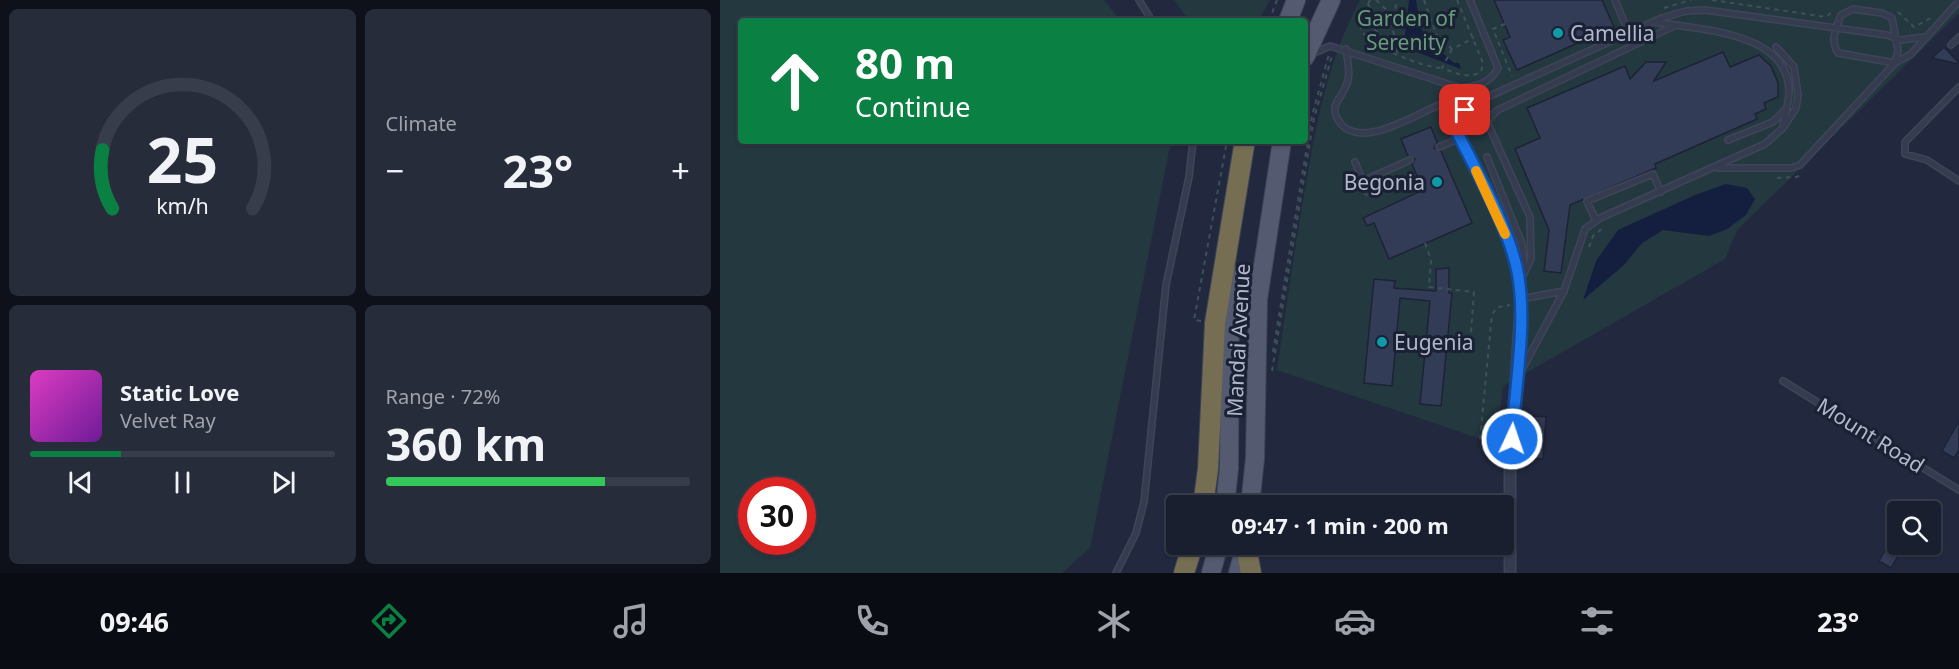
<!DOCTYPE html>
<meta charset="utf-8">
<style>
:root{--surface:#1a1f2f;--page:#272c3b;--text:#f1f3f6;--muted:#9fa2aa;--line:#383d4b;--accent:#0b8043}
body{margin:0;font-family:"Noto Sans",sans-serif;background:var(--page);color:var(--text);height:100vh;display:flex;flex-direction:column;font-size:22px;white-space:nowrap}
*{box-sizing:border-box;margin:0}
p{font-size:20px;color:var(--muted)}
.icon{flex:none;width:33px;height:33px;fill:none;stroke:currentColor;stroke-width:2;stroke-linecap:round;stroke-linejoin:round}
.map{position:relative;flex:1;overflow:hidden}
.drawer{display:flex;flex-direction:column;gap:9px;padding:9px;background:#0e111a;width:720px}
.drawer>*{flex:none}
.hud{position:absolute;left:18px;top:18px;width:570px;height:126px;border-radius:6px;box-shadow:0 2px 4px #0004,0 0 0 2px var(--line);background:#0b8043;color:#fff;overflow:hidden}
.fabs{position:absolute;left:1167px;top:501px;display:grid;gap:12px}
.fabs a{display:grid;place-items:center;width:54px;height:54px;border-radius:6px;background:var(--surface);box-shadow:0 2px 4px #0004,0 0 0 2px var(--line);font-size:30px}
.speed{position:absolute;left:18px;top:477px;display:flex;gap:12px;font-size:30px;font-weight:700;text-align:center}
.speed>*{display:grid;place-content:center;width:78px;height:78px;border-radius:50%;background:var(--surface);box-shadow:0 2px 4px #0004,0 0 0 2px var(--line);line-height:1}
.speed .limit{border:9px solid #d22;background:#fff;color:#111}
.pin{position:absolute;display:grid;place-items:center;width:51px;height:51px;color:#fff;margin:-26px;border-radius:12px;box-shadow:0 3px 9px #0006}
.me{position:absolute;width:66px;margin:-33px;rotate:3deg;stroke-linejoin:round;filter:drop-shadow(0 0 4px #0008)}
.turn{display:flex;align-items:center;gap:21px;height:126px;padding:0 18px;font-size:27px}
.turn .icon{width:78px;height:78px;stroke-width:2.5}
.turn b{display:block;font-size:42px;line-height:51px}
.big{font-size:45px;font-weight:700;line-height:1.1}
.drawer .tile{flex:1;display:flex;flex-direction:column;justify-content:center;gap:9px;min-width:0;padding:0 21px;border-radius:9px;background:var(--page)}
.drawer .dial{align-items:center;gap:0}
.dial svg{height:156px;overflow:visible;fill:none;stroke:var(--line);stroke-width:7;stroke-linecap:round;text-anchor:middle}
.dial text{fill:var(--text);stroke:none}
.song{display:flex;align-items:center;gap:18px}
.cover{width:72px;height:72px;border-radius:9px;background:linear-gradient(135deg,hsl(310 70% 55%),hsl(280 70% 35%))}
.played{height:6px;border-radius:3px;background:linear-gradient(90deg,var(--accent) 30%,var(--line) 30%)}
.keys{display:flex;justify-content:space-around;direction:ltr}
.heat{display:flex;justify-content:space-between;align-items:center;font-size:33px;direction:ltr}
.charge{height:9px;border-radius:4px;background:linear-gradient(90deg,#34c759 72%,var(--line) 0)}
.drawer .tiles{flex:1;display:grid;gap:9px;grid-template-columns:repeat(2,1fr)}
.trip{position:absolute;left:446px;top:495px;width:348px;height:60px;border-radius:6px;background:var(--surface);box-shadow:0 2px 4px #0004,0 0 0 2px var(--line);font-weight:700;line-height:60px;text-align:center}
.menu{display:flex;height:96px;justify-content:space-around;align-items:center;background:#0a0c13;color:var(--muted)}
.menu .icon{width:42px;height:42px}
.menu .selected{color:var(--accent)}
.menu b{font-size:27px;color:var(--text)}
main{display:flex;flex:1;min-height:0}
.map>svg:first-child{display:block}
</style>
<main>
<section class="drawer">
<div class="tiles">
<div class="tile dial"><svg viewBox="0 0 100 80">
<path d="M14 69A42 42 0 1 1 86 69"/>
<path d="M14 69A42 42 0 0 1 9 39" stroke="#0b8043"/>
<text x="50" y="56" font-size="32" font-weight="700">25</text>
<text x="50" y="72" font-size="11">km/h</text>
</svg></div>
<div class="tile"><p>Climate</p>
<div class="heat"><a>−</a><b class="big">23°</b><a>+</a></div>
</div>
<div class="tile">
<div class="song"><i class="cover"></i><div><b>Static Love</b><p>Velvet Ray</p></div></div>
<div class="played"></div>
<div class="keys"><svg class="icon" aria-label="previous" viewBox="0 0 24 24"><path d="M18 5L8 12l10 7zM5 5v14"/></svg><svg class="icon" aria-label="pause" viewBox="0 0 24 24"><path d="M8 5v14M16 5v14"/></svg><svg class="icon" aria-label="next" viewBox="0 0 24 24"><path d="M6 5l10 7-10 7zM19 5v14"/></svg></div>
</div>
<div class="tile"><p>Range · 72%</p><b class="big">360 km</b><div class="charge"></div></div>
</div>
</section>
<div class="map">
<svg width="1239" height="573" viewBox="0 0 1239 573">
<rect width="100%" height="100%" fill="#22293f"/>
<path fill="#243840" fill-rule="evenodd" d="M0,0H384L401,21H21V141H451L370,548L342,573H0ZM82,490V542H32V490Z
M454,0H550L538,21H469Z
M640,0H1239V13L1017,230L1005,259L783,386L776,444L557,370C566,308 575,246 586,184C597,120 609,58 640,0Z"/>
<path fill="#141e3e" d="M689,0H696L700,26L707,40L734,63H739L741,69L694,51L684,43Z
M1006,184L1027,188L1035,199L1026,215L1007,229L989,236L943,230L922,243L904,265L863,300L876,261L898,230L975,195Z"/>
<path fill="#333c56" stroke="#1d2336" stroke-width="1.5" d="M774,0H882L894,27L797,70L783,40L790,37Z
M1224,47L1239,63V64L1212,58Z
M1003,52L1010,67L1039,55L1051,66L1058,83V97L1044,103L1046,109L1035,114L1037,119L935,164L936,168L850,205L841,273L824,271L829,230L795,149L820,138L807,108L905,66L910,79L926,62H946L934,81Z
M711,127L717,142L714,148L721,151L752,223L669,259L654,223L647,226L643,218L703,190L692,164L695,159L688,156L681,139Z
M729,268V293H732L721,406L700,404L710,301L680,298L672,386L644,383L654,279L675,281L674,288L716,291V269Z
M812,416L826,417L823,459L809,458Z
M1239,421V450L1234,458L1222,451Z
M1178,528V544H1185L1171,568L1159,561Z"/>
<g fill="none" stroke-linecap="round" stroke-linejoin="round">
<defs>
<path id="service" d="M419,0L432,21
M895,0L909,34
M1133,9L1162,13L1172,18L1178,50L1175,63L1118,53C1110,41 1116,27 1121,15Z
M935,22C979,30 1071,31 1069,94C1068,104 1065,116 1063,126
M1231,45L1239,37
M626,49C628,64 632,77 624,90C622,95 616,101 615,107C614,113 617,119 621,124C642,149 695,115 719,105
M592,54L610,46L740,88C756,87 771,83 778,68L750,0
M1239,87L1185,142V154L1207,160L1239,181
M1008,140L1053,122L1065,110
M719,147L740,138
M767,157L802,244L804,271
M635,162L647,192
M998,168H1071L1080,165L1175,63L1191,54L1239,1
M643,181L690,160
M876,221L867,201L933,174L941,192
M799,284L811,259L810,217L767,122L776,111L954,26
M844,291L801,299L791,248L738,134C736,121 742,112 752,104L942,18L966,11L985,10L1167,35L1181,40L1204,37
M799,375L844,291L865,229L880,218L1045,144L1063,128L1076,108L1078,95L1074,67L1056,47
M1063,381L1239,490
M396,573L416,533L424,502L446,285L469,177L473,141"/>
<path id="minor" d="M790,573V473L801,299"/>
<path id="primary" d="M568,21L576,0
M585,57L611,0
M505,506L509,468L510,274
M530,506L535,458L538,299L562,141
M491,573L499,544
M518,573L526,544"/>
<path id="motorway" d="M483,506L488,469L495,323L524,146
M526,546L531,573
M464,573L473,544"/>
</defs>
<use href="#service" stroke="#3f4558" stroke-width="8"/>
<use href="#minor" stroke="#3f4558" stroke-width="13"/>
<use href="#primary" stroke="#3f4558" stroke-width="20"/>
<use href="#motorway" stroke="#3e4457" stroke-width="22"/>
<path stroke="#3d5158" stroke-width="2" stroke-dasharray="4.5 4.5" stroke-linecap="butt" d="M650,0C645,9 637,20 642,31C650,47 705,68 722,68
M656,0L673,16
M704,0L716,34L732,49L754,38
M992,0L1106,17L1114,10
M648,4L655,17L671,31
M944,8L971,0
M1178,12L1194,27L1211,18
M641,17L674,47
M549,21L557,0
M785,24L773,29L792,76
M732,49L722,68C736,73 747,79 761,72L763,63L737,0
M677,53L672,24L677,0
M726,109L740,103
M722,112L730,129
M1057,178L1077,177L1080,175
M705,243L711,260L709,287L754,292L750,346
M869,247L873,236L883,228
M481,321L474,320L507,141
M553,352L592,116L609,54
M552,371L594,118L612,56
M782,452L764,446L760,439L772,314L778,307L790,305"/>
<use href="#service" stroke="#363c4f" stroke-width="5"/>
<use href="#minor" stroke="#363c4f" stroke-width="10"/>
<use href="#primary" stroke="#545a6f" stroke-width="18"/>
<use href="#motorway" stroke="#766e52" stroke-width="20"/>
</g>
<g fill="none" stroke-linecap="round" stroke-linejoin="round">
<defs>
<path id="route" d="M745,110L737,126L738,134C758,174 790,230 798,274C807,325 795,387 792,439"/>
</defs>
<use href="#route" stroke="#114b97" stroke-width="15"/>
<use href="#route" stroke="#1a73e8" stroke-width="10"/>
<path stroke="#f59e0b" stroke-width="10" d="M756,171L785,234"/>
</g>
<g fill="#0f9aa8" stroke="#1b2134" stroke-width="2">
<circle cx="838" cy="33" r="6"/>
<circle cx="717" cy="182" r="6"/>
<circle cx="662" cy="342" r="6"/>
</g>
<g text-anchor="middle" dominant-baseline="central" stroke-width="6" stroke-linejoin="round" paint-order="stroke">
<g font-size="21" fill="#679d7d" stroke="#1b2134">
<text x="686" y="18">Garden of<tspan x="686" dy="24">Serenity</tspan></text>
</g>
<g font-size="21" fill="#b2b7ca" stroke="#1b2134" text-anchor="start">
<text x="850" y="33">Camellia</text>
<text x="705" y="182" text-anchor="end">Begonia</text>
<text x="674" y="342">Eugenia</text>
</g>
<g font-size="21" fill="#b2b7ca" stroke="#1b2134">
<text transform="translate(518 340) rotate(-87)">Mandai Avenue</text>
<text transform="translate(1151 435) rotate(32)">Mount Road</text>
</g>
</g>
</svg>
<div class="fabs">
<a><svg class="icon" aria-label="search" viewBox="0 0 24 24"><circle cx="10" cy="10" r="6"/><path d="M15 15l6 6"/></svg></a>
</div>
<div class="speed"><div class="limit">30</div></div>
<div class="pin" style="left:745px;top:110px;background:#d93025"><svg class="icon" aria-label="arrive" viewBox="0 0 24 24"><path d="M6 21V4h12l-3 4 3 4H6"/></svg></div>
<svg class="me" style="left:792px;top:439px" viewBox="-20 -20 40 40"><circle r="17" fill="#1a73e8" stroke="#fff" stroke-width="3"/><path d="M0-11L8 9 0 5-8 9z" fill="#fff"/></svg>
<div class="trip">09:47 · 1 min · 200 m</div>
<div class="hud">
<div class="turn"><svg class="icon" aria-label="ahead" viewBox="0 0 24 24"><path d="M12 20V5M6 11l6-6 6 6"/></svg><div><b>80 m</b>Continue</div></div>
</div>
</div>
</main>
<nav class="menu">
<b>09:46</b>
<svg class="icon selected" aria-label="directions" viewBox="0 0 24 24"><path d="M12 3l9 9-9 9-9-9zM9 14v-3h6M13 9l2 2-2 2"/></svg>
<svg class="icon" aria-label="music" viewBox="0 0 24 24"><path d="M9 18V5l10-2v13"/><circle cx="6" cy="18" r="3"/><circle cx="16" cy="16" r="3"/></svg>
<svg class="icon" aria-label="phone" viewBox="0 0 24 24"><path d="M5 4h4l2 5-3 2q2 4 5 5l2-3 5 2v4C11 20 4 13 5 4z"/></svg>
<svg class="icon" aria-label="climate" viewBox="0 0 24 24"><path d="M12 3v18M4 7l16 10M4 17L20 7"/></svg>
<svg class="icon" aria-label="car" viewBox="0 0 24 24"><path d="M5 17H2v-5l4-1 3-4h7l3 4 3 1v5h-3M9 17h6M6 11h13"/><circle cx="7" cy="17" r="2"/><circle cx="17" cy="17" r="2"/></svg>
<svg class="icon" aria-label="filters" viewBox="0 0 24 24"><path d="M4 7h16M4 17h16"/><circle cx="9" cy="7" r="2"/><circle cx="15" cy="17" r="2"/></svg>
<b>23°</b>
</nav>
